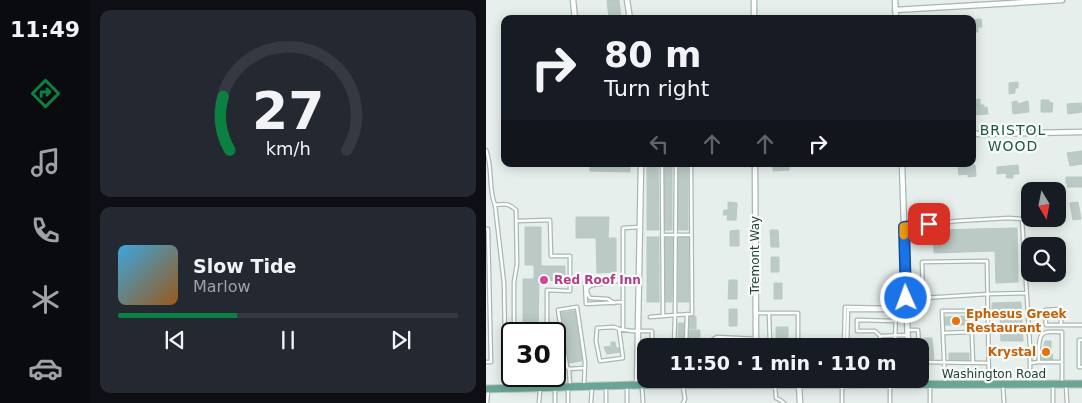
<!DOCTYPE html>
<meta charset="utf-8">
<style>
:root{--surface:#171b24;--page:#242831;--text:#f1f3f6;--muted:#9ea1a6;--line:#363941;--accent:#0b8043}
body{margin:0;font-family:"DejaVu Sans",sans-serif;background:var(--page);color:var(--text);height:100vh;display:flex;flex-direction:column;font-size:19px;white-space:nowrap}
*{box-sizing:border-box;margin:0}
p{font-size:16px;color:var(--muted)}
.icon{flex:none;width:28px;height:28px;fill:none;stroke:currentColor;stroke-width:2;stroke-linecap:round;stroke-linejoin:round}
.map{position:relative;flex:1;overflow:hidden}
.drawer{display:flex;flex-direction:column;gap:10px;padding:10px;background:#0d0f14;width:396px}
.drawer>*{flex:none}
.guide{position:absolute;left:15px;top:15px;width:475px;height:152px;border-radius:10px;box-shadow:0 2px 12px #0003;background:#171b24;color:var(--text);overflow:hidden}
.needle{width:32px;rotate:170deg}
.tools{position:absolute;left:535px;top:182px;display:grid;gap:10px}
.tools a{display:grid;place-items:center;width:45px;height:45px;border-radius:10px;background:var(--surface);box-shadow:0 2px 12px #0003;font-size:25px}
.speed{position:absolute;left:15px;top:322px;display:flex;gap:10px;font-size:25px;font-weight:700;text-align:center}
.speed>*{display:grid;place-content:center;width:65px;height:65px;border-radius:50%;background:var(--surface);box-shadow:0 2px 12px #0003;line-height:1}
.speed .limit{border:2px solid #111;border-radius:8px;background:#fff;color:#111}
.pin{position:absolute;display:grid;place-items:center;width:42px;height:42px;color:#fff;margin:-21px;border-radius:10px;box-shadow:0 2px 8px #0006}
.me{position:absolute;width:55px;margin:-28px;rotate:358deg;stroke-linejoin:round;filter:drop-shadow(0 0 4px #0008)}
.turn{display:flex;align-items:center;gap:18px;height:105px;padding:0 20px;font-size:22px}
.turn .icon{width:65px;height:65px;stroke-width:2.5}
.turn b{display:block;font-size:35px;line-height:42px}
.lanes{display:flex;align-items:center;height:48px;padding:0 20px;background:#0003;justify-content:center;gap:25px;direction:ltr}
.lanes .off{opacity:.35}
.drawer .widget{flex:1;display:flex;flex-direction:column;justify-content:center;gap:8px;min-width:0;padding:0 18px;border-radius:10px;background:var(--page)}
.drawer .dial{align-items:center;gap:0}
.dial svg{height:130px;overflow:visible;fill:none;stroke:var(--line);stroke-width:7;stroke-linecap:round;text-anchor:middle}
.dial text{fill:var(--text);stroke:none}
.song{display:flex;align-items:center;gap:15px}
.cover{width:60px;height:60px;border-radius:8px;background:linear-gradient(135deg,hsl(200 70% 55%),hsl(30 70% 35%))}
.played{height:5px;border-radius:2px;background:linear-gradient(90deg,var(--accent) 35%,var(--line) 35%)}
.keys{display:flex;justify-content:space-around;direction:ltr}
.trip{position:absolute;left:151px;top:338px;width:292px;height:50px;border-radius:10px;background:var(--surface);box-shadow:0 2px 12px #0003;font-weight:700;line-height:50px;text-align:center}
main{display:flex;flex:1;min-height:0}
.tab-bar{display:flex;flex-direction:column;width:90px;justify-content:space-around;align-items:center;background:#090b0e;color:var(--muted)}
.tab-bar .icon{width:35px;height:35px}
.tab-bar .selected{color:var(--accent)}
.tab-bar b{font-size:22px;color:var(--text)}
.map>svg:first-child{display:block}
</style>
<main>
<nav class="tab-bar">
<b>11:49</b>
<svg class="icon selected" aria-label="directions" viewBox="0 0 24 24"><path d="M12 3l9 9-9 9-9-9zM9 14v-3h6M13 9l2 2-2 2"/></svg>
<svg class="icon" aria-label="music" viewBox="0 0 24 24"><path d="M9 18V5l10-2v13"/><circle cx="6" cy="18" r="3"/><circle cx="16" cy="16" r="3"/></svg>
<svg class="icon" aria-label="phone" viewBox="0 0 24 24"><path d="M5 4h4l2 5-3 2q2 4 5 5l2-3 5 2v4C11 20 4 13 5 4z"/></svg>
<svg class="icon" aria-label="climate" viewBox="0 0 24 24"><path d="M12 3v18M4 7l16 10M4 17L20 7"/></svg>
<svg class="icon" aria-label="car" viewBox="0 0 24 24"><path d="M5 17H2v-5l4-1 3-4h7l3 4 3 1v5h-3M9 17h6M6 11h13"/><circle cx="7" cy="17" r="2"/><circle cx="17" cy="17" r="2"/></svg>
</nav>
<section class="drawer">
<div class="widget dial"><svg viewBox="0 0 100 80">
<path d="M14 69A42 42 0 1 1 86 69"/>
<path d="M14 69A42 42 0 0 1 10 36" stroke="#0b8043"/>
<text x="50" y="56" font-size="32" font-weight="700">27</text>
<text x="50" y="72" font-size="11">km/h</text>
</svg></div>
<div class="widget">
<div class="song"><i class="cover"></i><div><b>Slow Tide</b><p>Marlow</p></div></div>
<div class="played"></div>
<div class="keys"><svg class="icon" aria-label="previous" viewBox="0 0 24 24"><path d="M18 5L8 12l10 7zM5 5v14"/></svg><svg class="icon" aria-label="pause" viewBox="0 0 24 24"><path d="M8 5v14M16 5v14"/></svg><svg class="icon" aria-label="next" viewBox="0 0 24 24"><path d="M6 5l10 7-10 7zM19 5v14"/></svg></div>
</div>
</section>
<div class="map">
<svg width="596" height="403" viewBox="0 0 596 403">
<rect width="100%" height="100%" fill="#e6efeb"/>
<path fill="#bbcac4" stroke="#b8c9c2" d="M121,0H133L135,18L123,19Z
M495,19L496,27H492V32H487L486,20Z
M532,82V88H529V93L523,94V83Z
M494,99V105H498V108L501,107L502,114L487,115L486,100Z
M555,100H563V102L567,103L566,112H555Z
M531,101L532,104L542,101L543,112L527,114L526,102Z
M595,103L596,112L582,114L581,104Z
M596,151V164L584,166L581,153Z
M104,164H144V172L104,171Z
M287,164H303V170L287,171Z
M161,165H172L173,230H161Z
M489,165L490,176L482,177V174L473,175L472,166Z
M532,165L533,174H527V178H521L520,173L511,174V167Z
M178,166H186V230H178Z
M192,166H202V230H192Z
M580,177H596V187H581L582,183H580Z
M242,202L251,203L250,220H241L242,215H237L238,210H242Z
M592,202L595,219L587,220L584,203Z
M90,217H123L122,238H90Z
M39,227H55V266H79V281L53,280L52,334H37V279H48V265H39Z
M531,228L532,282L510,283L509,251L448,253L447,230Z
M253,230V246H244V231Z
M284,230H292L293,247H285Z
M161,237H173V302H161Z
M192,237H203V302H192Z
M110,238H130V272L111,273Z
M178,238H187L186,302H178Z
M285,257H293V272H285Z
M243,280H251V299H242Z
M288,283H296V299H288Z
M535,302L537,341H515L514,312H506V303Z
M243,309H251V326H243Z
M89,311L96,361L82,363L74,313Z
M202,316H210V329L202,328Z
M481,316V325H459V317Z
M192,323H198V346H192Z
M290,327H302V339H300V346H290Z
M202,330H214V346H202Z
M438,338H446L448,359L439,360Z
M372,339H383V341H385V346H355V341H372Z
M559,341H565V353H566L567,361H556V351H557Z
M125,342H129L130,348H134V352L121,354L118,347L125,346Z
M463,353H483V362H463Z"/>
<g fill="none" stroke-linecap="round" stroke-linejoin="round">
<defs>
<path id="lane" d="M0,150C7,167 2,189 9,205L18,283L19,343L22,387
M176,164L177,316
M190,164L189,315L206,314L205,164
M9,205C18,204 23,203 30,210L31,264L28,282V334
M30,221L64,220L65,256H84V291L61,290V334
M418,227L471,221L523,218L536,219L544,346V383
M0,229H2L5,362H0
M176,235H205
M137,280L99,282L100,304L137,302
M420,298H437L436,262L501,261L503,383
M437,298L502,294L540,293
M128,303L122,299L104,298C91,279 122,287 131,281
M270,313H312V346
M283,313L284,346
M164,317L189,315L188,346
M409,321L371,320V331H389L394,336L422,335
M575,325V309L559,310L560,325C572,325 584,325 596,325
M133,329L137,358L114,361L110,341L111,328L128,327L133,329L146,331H166V346
M137,329V228L154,227
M423,330H432L433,346
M457,333L486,332
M596,340H593V367H596
M200,345L201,314
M223,346C224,341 227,339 231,337L270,339
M233,346L241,339
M252,346V338
M358,346L359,307L410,308L409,346
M361,346L362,310H408L409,318
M394,346V336
M435,362L503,363
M553,362H576
M545,363L553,362C553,355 551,336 558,333C563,331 571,332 576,332V383
M83,369L98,368
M459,383L456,311H485L487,363
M84,385L83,369L81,367L72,310L91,307L99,362L98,385
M289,385L290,398L294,400L298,403
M356,385V403
M517,385L518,403
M580,385L581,403
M567,386V403
M156,387L157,403
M197,387L199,399L197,403
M404,387V403
M120,388V403
M69,389V403
M1,403L2,390
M53,403L54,390
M82,403V388
M105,403L106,387
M141,403V387
M444,403V386"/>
<path id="street" d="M87,0L89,19
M141,0L144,19
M268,0V19
M409,0L410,19
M409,10L576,0
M486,134L596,132
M269,164L270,346
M416,164L422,346
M313,384L314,403
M151,385L155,164"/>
<path id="primary" d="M0,389L151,385L596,384"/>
</defs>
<use href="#lane" stroke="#a8b8b2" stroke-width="5"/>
<use href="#street" stroke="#a8b8b2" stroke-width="7"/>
<use href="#primary" stroke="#c2cac8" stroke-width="9"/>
<use href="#lane" stroke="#fff" stroke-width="2.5"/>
<use href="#street" stroke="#fff" stroke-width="4.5"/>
<use href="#primary" stroke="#6aa596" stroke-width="7"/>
</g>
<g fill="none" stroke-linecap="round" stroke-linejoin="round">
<defs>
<path id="route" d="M420,298L418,227L443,224"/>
</defs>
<use href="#route" stroke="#114b97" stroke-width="12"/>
<use href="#route" stroke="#1a73e8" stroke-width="9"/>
<path stroke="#f59e0b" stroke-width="9" d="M418,235V227L429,226"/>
</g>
<circle fill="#d1479c" stroke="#f7fbf9" stroke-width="2" cx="58" cy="280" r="5"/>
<g fill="#e8710a" stroke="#f7fbf9" stroke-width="2">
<circle cx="470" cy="321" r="5"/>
<circle cx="560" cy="352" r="5"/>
</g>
<g text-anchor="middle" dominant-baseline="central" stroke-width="4.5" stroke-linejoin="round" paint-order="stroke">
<g font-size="12" fill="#24423a" stroke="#f7fbf9">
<text transform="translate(269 255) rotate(-90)">Tremont Way</text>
<text x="508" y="374">Washington Road</text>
</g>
<g font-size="12" font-weight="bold" fill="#b23c85" stroke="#f7fbf9" text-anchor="start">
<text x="68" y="280">Red Roof Inn</text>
</g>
<g font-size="12" font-weight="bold" fill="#c56008" stroke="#f7fbf9" text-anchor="start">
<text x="480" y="314">Ephesus Greek<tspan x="480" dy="14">Restaurant</tspan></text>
<text x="550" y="352" text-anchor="end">Krystal</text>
</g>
<g font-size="14" letter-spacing="1" fill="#1f5548" stroke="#f7fbf9">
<text x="527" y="130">BRISTOL<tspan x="527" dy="16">WOOD</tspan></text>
</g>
</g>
</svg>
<div class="tools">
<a><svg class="needle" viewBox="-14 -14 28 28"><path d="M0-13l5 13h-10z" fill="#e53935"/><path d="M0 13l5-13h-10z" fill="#9ea1a6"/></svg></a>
<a><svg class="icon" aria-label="search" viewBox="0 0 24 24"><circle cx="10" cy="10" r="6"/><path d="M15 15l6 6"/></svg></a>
</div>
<div class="speed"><div class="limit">30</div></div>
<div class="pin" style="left:443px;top:224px;background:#d93025"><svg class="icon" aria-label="arrive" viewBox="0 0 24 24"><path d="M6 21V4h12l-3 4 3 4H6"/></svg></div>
<svg class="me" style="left:420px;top:298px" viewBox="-20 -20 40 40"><circle r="17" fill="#1a73e8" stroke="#fff" stroke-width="3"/><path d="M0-11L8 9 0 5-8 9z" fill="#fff"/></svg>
<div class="trip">11:50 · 1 min · 110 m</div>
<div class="guide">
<div class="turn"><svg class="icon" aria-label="right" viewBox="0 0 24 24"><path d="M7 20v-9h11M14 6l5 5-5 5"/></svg><div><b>80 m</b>Turn right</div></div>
<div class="lanes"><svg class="icon off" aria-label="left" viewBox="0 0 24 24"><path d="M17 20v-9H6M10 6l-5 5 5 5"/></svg><svg class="icon off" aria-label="ahead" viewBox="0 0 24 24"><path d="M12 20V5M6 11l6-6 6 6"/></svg><svg class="icon off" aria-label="ahead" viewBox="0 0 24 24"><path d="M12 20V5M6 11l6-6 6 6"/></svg><svg class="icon" aria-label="right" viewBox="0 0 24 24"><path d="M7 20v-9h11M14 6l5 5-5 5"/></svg></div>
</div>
</div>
</main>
